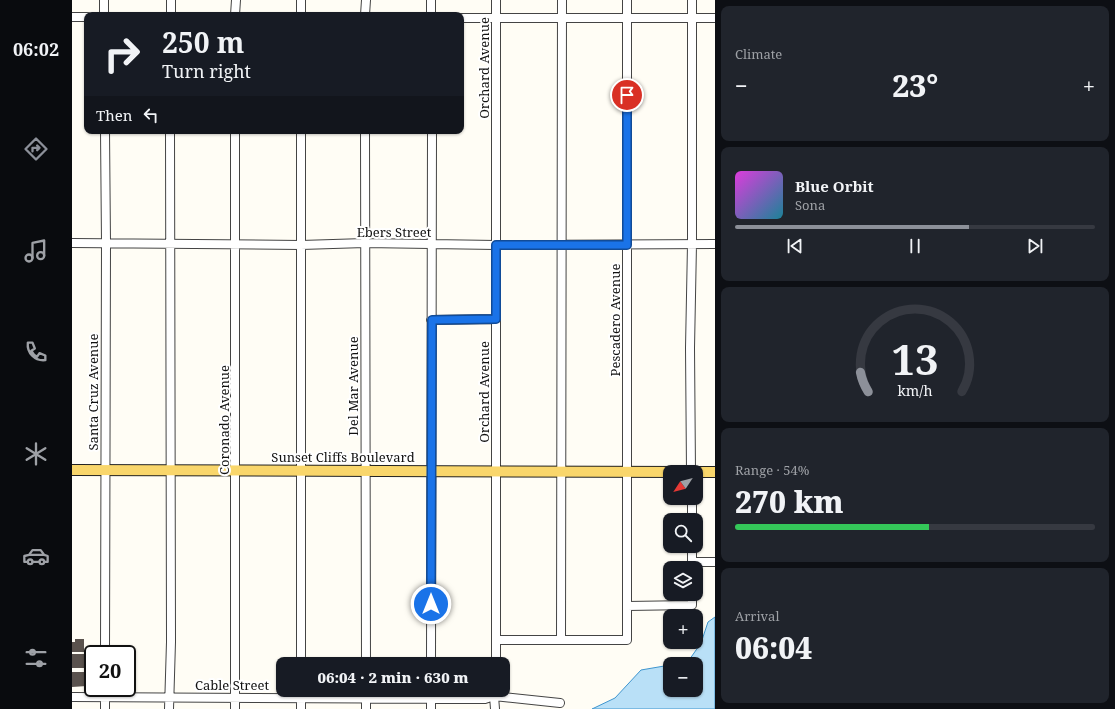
<!DOCTYPE html>
<meta charset="utf-8">
<style>
:root{--surface:#171b24;--page:#20242c;--text:#f1f3f6;--muted:#9ea1a6;--line:#363941;--accent:#8c9099}
body{margin:0;font-family:"Noto Serif",serif;background:var(--page);color:var(--text);height:100vh;display:flex;flex-direction:column;font-size:15px;white-space:nowrap}
*{box-sizing:border-box;margin:0}
p{font-size:13px;color:var(--muted)}
.icon{flex:none;width:22px;height:22px;fill:none;stroke:currentColor;stroke-width:2;stroke-linecap:round;stroke-linejoin:round}
.map{position:relative;flex:1;overflow:hidden}
.panel{display:flex;flex-direction:column;gap:6px;padding:6px;background:#0d0f14;width:400px}
.panel>*{flex:none}
.banner{position:absolute;left:12px;top:12px;width:380px;height:122px;border-radius:8px;box-shadow:0 1px 3px #0004;background:#171b24;color:var(--text);overflow:hidden}
.needle{width:26px;rotate:234deg}
.tools{position:absolute;left:591px;top:465px;display:grid;gap:8px}
.tools a{display:grid;place-items:center;width:40px;height:40px;border-radius:8px;background:var(--surface);box-shadow:0 1px 3px #0004;font-size:20px}
.speed{position:absolute;left:12px;top:645px;display:flex;gap:8px;font-size:20px;font-weight:700;text-align:center}
.speed>*{display:grid;place-content:center;width:52px;height:52px;border-radius:50%;background:var(--surface);box-shadow:0 1px 3px #0004;line-height:1}
.speed .limit{border:2px solid #111;border-radius:6px;background:#fff;color:#111}
.pin{position:absolute;display:grid;place-items:center;width:34px;height:34px;color:#fff;margin:-17px;border:2px solid #fff;border-radius:50%;box-shadow:0 1px 4px #0007}
.me{position:absolute;width:44px;margin:-22px;rotate:0deg;stroke-linejoin:round;filter:drop-shadow(0 0 3px #0008)}
.turn{display:flex;align-items:center;gap:14px;height:84px;padding:0 12px;font-size:18px}
.turn .icon{width:52px;height:52px;stroke-width:2.5}
.turn b{display:block;font-size:28px;line-height:34px}
.then{display:flex;align-items:center;height:38px;padding:0 12px;background:#0003;gap:8px;font-size:15px}
.big{font-size:30px;font-weight:800;line-height:1.1}
.panel .widget{flex:1;display:flex;flex-direction:column;justify-content:center;gap:6px;min-width:0;padding:0 14px;border-radius:8px;background:var(--page)}
.panel .dial{align-items:center;gap:0}
.dial svg{height:104px;overflow:visible;fill:none;stroke:var(--line);stroke-width:7;stroke-linecap:round;text-anchor:middle}
.dial text{fill:var(--text);stroke:none}
.song{display:flex;align-items:center;gap:12px}
.cover{width:48px;height:48px;border-radius:6px;background:linear-gradient(135deg,hsl(300 70% 55%),hsl(190 70% 35%))}
.played{height:4px;border-radius:2px;background:linear-gradient(90deg,var(--accent) 65%,var(--line) 65%)}
.keys{display:flex;justify-content:space-around;direction:ltr}
.heat{display:flex;justify-content:space-between;align-items:center;font-size:22px;direction:ltr}
.charge{height:6px;border-radius:3px;background:linear-gradient(90deg,#34c759 54%,var(--line) 0)}
.trip{position:absolute;left:204px;top:657px;width:234px;height:40px;border-radius:8px;background:var(--surface);box-shadow:0 1px 3px #0004;font-weight:800;line-height:40px;text-align:center}
main{display:flex;flex:1;min-height:0}
.dock{display:flex;flex-direction:column;width:72px;justify-content:space-around;align-items:center;background:#090b0e;color:var(--muted)}
.dock .icon{width:28px;height:28px}
.dock .on{color:var(--accent)}
.dock b{font-size:18px;color:var(--text)}
.map>svg:first-child{display:block}
</style>
<main>
<nav class="dock">
<b>06:02</b>
<svg class="icon on" aria-label="directions" viewBox="0 0 24 24"><path d="M12 3l9 9-9 9-9-9zM9 14v-3h6M13 9l2 2-2 2"/></svg>
<svg class="icon" aria-label="music" viewBox="0 0 24 24"><path d="M9 18V5l10-2v13"/><circle cx="6" cy="18" r="3"/><circle cx="16" cy="16" r="3"/></svg>
<svg class="icon" aria-label="phone" viewBox="0 0 24 24"><path d="M5 4h4l2 5-3 2q2 4 5 5l2-3 5 2v4C11 20 4 13 5 4z"/></svg>
<svg class="icon" aria-label="climate" viewBox="0 0 24 24"><path d="M12 3v18M4 7l16 10M4 17L20 7"/></svg>
<svg class="icon" aria-label="car" viewBox="0 0 24 24"><path d="M5 17H2v-5l4-1 3-4h7l3 4 3 1v5h-3M9 17h6M6 11h13"/><circle cx="7" cy="17" r="2"/><circle cx="17" cy="17" r="2"/></svg>
<svg class="icon" aria-label="filters" viewBox="0 0 24 24"><path d="M4 7h16M4 17h16"/><circle cx="9" cy="7" r="2"/><circle cx="15" cy="17" r="2"/></svg>
</nav>
<div class="map">
<svg width="643" height="709" viewBox="0 0 643 709">
<rect width="100%" height="100%" fill="#fffdf5"/>
<path fill="#b9e0f7" stroke="#3f96cf" d="M643,617V709H520L543,698L569,670L598,665V690H624V664H608L615,663L629,643L636,622Z"/>
<path fill="#5a524d" d="M3,639H12V652H0V642H3Z
M0,654H15V668H0Z
M0,672H15V686L0,687Z"/>
<g fill="none" stroke-linecap="round" stroke-linejoin="round">
<defs>
<path id="minor" d="M32,15V0
M99,15V0
M163,15L164,0
M229,15V0
M293,15L294,0
M359,15V0
M0,17H15
M389,18H643
M33,131L34,243L33,654
M293,131L294,664
M0,243L229,245L293,243L424,245L643,244
M359,320L424,319
M619,472L618,348L620,244V0
M620,498V520
M620,562H643
M620,568V546
M555,606L620,605V594
M424,640H555V0
M489,640L490,0
M229,664V131
M359,664L360,131
M424,664V0
M33,688V709
M229,690V709
M359,690V709
M0,697L413,699L422,696L488,703
M97,709L99,642L98,131
M163,709V131
M294,709V690
M423,709L422,696L424,690"/>
<path id="major" d="M0,470L614,472
M624,472H643"/>
</defs>
<use href="#minor" stroke="#444" stroke-width="10"/>
<use href="#major" stroke="#222" stroke-width="12"/>
<use href="#minor" stroke="#fff" stroke-width="8"/>
<use href="#major" stroke="#f9d66b" stroke-width="10"/>
</g>
<g fill="none" stroke-linecap="round" stroke-linejoin="round">
<defs>
<path id="route" d="M359,604L360,320L424,319V245H555V95"/>
</defs>
<use href="#route" stroke="#114b97" stroke-width="10"/>
<use href="#route" stroke="#1a73e8" stroke-width="7"/>
</g>
<g text-anchor="middle" dominant-baseline="central" stroke-width="4" stroke-linejoin="round" paint-order="stroke">
<g font-size="13" fill="#111" stroke="#fff">
<text transform="translate(412 68) rotate(-90)">Orchard Avenue</text>
<text x="322" y="232">Ebers Street</text>
<text transform="translate(543 320) rotate(-90)">Pescadero Avenue</text>
<text transform="translate(281 386) rotate(-90)">Del Mar Avenue</text>
<text transform="translate(21 392) rotate(-90)">Santa Cruz Avenue</text>
<text transform="translate(412 392) rotate(-90)">Orchard Avenue</text>
<text transform="translate(152 420) rotate(-90)">Coronado Avenue</text>
<text x="271" y="457">Sunset Cliffs Boulevard</text>
<text x="160" y="685">Cable Street</text>
</g>
</g>
</svg>
<div class="tools">
<a><svg class="needle" viewBox="-14 -14 28 28"><path d="M0-13l5 13h-10z" fill="#e53935"/><path d="M0 13l5-13h-10z" fill="#9ea1a6"/></svg></a>
<a><svg class="icon" aria-label="search" viewBox="0 0 24 24"><circle cx="10" cy="10" r="6"/><path d="M15 15l6 6"/></svg></a>
<a><svg class="icon" aria-label="layers" viewBox="0 0 24 24"><path d="M12 4l9 5-9 5-9-5zM3 14l9 5 9-5"/></svg></a>
<a>+</a>
<a>−</a>
</div>
<div class="speed"><div class="limit">20</div></div>
<div class="pin" style="left:555px;top:95px;background:#d93025"><svg class="icon" aria-label="arrive" viewBox="0 0 24 24"><path d="M6 21V4h12l-3 4 3 4H6"/></svg></div>
<svg class="me" style="left:359px;top:604px" viewBox="-20 -20 40 40"><circle r="17" fill="#1a73e8" stroke="#fff" stroke-width="3"/><path d="M0-11L8 9 0 5-8 9z" fill="#fff"/></svg>
<div class="trip">06:04 · 2 min · 630 m</div>
<div class="banner">
<div class="turn"><svg class="icon" aria-label="right" viewBox="0 0 24 24"><path d="M7 20v-9h11M14 6l5 5-5 5"/></svg><div><b>250 m</b>Turn right</div></div>
<div class="then">Then<svg class="icon" aria-label="left" viewBox="0 0 24 24"><path d="M17 20v-9H6M10 6l-5 5 5 5"/></svg></div>
</div>
</div>
<section class="panel">
<div class="widget"><p>Climate</p>
<div class="heat"><a>−</a><b class="big">23°</b><a>+</a></div>
</div>
<div class="widget">
<div class="song"><i class="cover"></i><div><b>Blue Orbit</b><p>Sona</p></div></div>
<div class="played"></div>
<div class="keys"><svg class="icon" aria-label="previous" viewBox="0 0 24 24"><path d="M18 5L8 12l10 7zM5 5v14"/></svg><svg class="icon" aria-label="pause" viewBox="0 0 24 24"><path d="M8 5v14M16 5v14"/></svg><svg class="icon" aria-label="next" viewBox="0 0 24 24"><path d="M6 5l10 7-10 7zM19 5v14"/></svg></div>
</div>
<div class="widget dial"><svg viewBox="0 0 100 80">
<path d="M14 69A42 42 0 1 1 86 69"/>
<path d="M14 69A42 42 0 0 1 8 54" stroke="#8c9099"/>
<text x="50" y="56" font-size="32" font-weight="700">13</text>
<text x="50" y="72" font-size="11">km/h</text>
</svg></div>
<div class="widget"><p>Range · 54%</p><b class="big">270 km</b><div class="charge"></div></div>
<div class="widget"><p>Arrival</p><b class="big">06:04</b></div>
</section>
</main>
